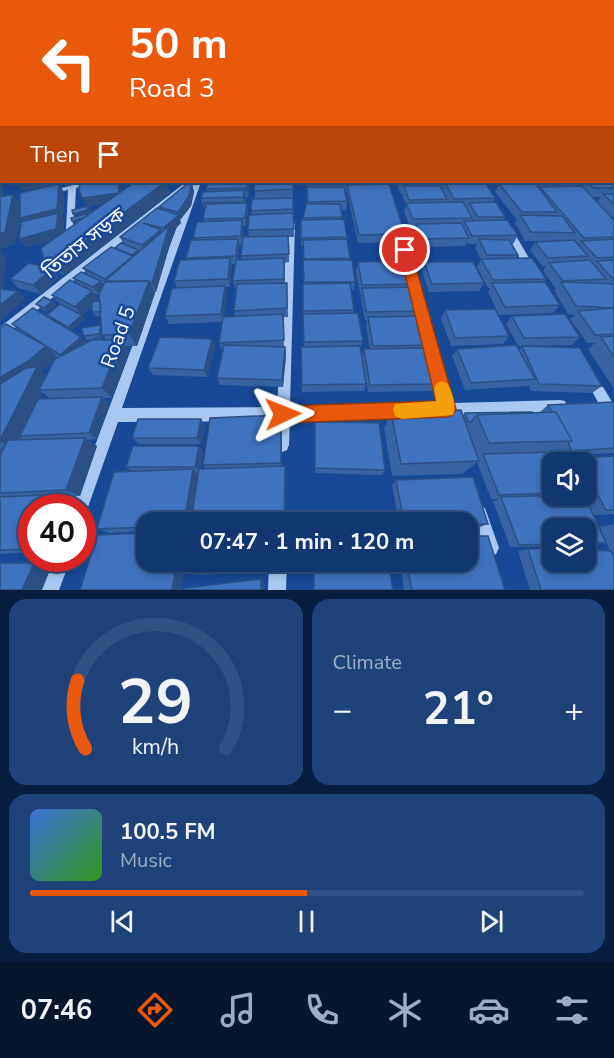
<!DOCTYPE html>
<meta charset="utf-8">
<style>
:root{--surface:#103771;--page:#1e4279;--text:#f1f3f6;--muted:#9cacc3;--line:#305184;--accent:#ea580c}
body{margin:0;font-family:"Nunito Sans","Noto Sans Bengali",sans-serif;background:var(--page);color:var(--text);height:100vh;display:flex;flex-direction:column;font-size:22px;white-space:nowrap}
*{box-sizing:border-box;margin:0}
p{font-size:20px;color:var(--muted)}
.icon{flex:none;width:33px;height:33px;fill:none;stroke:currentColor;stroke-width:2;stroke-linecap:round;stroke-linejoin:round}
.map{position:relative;height:590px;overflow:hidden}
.side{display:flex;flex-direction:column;gap:9px;padding:9px;background:#091e3e;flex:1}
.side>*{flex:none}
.guide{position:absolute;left:0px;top:0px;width:615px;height:183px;box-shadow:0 3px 9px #0003,0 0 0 2px var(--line);background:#ea580c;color:#fff;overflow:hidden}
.controls{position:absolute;left:542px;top:452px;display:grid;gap:12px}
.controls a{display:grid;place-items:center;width:54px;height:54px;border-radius:12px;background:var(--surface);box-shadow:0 3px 9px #0003,0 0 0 2px var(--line);font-size:30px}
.speed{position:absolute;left:18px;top:494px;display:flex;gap:12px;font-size:30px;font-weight:700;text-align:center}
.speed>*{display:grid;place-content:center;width:78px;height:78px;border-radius:50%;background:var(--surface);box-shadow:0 3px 9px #0003,0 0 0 2px var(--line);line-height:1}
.speed .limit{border:9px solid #d22;background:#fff;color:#111}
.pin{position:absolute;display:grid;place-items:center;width:51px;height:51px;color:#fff;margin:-26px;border:3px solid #fff;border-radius:50%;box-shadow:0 2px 6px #0007}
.me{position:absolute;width:66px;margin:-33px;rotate:88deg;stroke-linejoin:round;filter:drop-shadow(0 0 4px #0008)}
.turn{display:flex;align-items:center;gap:21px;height:126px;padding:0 30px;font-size:27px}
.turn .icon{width:78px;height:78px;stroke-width:2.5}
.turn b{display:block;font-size:42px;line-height:51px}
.then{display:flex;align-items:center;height:57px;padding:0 30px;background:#0003;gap:12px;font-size:22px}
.big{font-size:45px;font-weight:700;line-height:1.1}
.side .tile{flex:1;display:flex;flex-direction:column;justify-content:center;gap:9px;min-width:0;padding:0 21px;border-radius:18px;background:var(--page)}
.side .dial{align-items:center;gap:0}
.dial svg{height:156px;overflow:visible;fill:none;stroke:var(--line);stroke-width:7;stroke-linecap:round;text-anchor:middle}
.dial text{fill:var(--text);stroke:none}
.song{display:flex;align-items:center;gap:18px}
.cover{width:72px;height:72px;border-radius:9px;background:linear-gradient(135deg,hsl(220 70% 55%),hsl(110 70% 35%))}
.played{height:6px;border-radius:3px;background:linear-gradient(90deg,var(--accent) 50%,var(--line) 50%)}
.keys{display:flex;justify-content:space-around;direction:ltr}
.heat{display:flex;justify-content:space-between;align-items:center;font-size:33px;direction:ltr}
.side .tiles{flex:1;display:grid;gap:9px;grid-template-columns:1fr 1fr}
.tile:last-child{grid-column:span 2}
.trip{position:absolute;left:136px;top:512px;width:342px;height:60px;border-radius:18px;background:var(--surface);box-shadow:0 3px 9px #0003,0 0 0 2px var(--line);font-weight:700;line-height:60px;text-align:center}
.dock{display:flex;height:96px;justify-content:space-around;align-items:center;background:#06162d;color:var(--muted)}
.dock .icon{width:42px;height:42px}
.dock .selected{color:var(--accent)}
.dock b{font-size:27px;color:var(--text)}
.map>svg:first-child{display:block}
</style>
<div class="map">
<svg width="614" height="590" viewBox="0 0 614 590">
<rect width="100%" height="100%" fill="#164997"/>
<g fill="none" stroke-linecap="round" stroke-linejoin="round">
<path fill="#a8c7f2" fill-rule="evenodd" d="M85,182H97L76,188L74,229L70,232L67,231L66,229L68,190L50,194L46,192Z
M186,182H201L122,408L277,407L287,224L291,221L295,224L290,407L439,403L422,338L424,335L428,333L432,335L434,338L452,403L560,400L565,401L567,406L565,411L560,412L454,416L448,420L442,416L290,420L289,445L287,450L282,452L277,450L275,445L276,421L118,422L88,507L86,513L82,514V507H72L193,184L4,337L0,339V327Z
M399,225L403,228L423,300L422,303H414L413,300L395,228Z
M508,226L512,229L536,270L534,272H528L526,270L504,229Z
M591,372L595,374L614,405V425L609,423L585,378L587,374Z
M479,506L485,508L499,548L496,554L490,557L484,554L471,514L473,508Z
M53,558H71L59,590H41Z
M269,561H287L286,590H268Z"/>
</g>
<path fill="#3563a4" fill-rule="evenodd" d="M2,110V182H8V184L0,185L3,189L2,196L20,204L59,184L64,192L63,218H62L64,221L63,233L74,225V217L87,206L82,198L122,191L170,193L65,275L54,272L44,259L53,240L26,247L19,239L22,221L20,217L15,244L0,249V117ZM103,204L90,214L91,210L89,206Z
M614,138V217H612L602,208L614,220V389L588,349L595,343H587L570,319L575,315L568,314L554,290L556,289L543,271L546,266H542L530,250L535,242L544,241H525L515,223L517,220L495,192L499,184L497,182H614ZM592,197H601L597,202Z
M206,182H293V198L255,199V185H250L248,197H246L245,203H247L248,211L246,226H243L242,244L239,245L238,260H242L241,256L249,237L248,230L252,215L251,211L293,198L294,237H289V262L284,263L285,283H287L288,317H283L284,347H285L286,355L283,387L220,385L217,378L222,351L219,343L222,322L169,324L165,316L177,287L174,281L187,259L186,258L194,240L193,238L204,221L203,219L205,211L203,207L201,198L207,191V186ZM232,264H235L233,281L235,289H236L234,311L235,316H224L227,294L225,287H230Z
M306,182H387V184L405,234L403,242L358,243L347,192H345L347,201L346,210H341L342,219L347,237L349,260L355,282L354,290H351L354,310L353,314L363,341L360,349L366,384L364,391L302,392L301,347H304L303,284H304V260L303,246H301V220H303L306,204H307Z
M396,182H438L439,184L438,186H440L438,182H485L495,198L493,202L505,217L503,220L518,235L513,244H511L518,255L516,258L546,279L544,282L560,305L553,313L499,315L488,292L490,288H488L477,267L481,260L475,248L477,244H468L467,242L465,246L419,247L414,232L415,228H410L404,211L406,205L402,194V193H400Z
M192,184L194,192L191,206L180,220L181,223L172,232L173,234L156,292H155V293L137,346H125L129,351L112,398H103L109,404L97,439L88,440L97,446L80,496L68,497L76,500L32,507V552L0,554V328L20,332L12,324L81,337L86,343L96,339L87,340L84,336L101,325V316H96L92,312V305L82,315L59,303L52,295L78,284L73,278L88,275L83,268L115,248L124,245L120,237ZM93,293L99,295L100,301H95L98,299ZM103,335L106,340H102L100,338H102ZM54,360L47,376L41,371ZM43,393L51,399H39Z
M358,262L415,284L414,287L425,311L423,316L435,345L431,352H429L438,384L434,391L368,392L362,357L364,349H370L366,325L367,320H365L361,297V294H360L356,271Z
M424,262L484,283L479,291L429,292L422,271Z
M52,269L58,277L41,294L18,288L10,279Z
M52,301L56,305L47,312L40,308L36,304Z
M445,310L509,336L503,344L451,346L441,319Z
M47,315L85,319L71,331L51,319Z
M512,316L580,337L572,345L518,346L506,324Z
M212,339L215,346L207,377L153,375L148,368Z
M522,346L602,386L592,393L531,391L529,385L527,386L465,390L452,356L457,349L519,350Z
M614,402V453L562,456L559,449L553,452L552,462V495H585V462H569L578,458L614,456V514L593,515L606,543L593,545H585V528H552V546L510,547L493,501L499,499H491L477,462L462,474L392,476L384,428L391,412L463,415L465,413H540V412L548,405Z
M281,415L282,425V466H285L286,474V522H147V531L110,533L97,529L132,471L126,467L199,446L203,452L200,469H206L203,465Z
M201,419L205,425L201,444H139L132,438Z
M315,422L385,470L382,475L315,473Z
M396,480L488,524L480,527L468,528V522H399L392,485Z
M614,524V590H530L518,551L528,549L610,551L600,527Z
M193,561H266V572L196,575L191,574Z
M400,561H468L505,590H404Z"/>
<path fill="#2b5086" d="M0,127H2V158L0,159Z
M0,161L2,163V182H8V184L0,185L3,189L0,204Z
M25,182H57V185L22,191L16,183Z
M118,182H120L123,202L89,206L91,210L89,214L74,226L72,221L75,218L73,214L87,207L82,198Z
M165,182H166L170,193L65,275L55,263Z
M248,182H249L250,185L248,197L247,188Z
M59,184L64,192L63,218H62L64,221L62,237L26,247L19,239L26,227L20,218Z
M192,184L194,192L191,206L180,220L181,223L172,232L173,234L156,292L152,283L166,236L163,228L179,215L178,212Z
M245,190L246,199L245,205L243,197Z
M13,194L21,206L15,244L0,249V233Z
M247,203L248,211L246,226L245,218Z
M242,220L244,229L242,244L241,236Z
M161,230L165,238L146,254L142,245Z
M238,239L239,247L237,264L236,256Z
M0,250L6,258L3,290L0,291Z
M138,250L140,255L108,284L105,279Z
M230,258L232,266L230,287L228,279Z
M52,269L58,277L41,294L33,285Z
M101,281L106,289L99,295L93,287Z
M149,281L155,293L137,346L129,334Z
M225,286L227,294L224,322L221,314Z
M18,291L26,299L0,321V305Z
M92,291L98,299L82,315L75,307Z
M52,301L56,305L47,312L44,308Z
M82,315L85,319L71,331L68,327Z
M101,325L104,329L102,338L99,334Z
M81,337L88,345L67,363L60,355Z
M212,339L215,346L207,377L204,370Z
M121,340L129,351L112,398L102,388Z
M46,346L57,357L41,371L49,378L39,390L43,393L22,436H20L22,437L16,450L0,442V377Z
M285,347L286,355L283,387L282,380Z
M102,397L109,404L97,439L89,433Z
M281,415L282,425V470L281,463Z
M201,419L205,425L201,444L197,438Z
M85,438L97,446L80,496L66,490Z
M199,446L203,452L199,472L195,467Z
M285,466L286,474V522H284Z
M193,469L200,476L193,522H184Z
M62,494L76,500L74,507H57Z
M177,561H186L181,590H172Z
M264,561H266V572L264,571Z
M34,563L52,565L42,590H22Z
M261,579L264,580V590H261Z"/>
<path fill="#3e73bf" stroke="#2b5086" stroke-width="1.5" d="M614,175V188H594L587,182H614Z
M80,182H118L119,193L82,198L79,189Z
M135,182H165L55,263L44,259L41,248Z
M208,182H248L247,188L206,189Z
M255,182H293V189L254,191Z
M401,182H438L439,184L402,185Z
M445,182H485L495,198L454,199Z
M540,182H576L578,184L543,185Z
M188,183L192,184L188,198L178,212L159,207Z
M59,184L57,209L20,218V193Z
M389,184L405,234L359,235L347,185Z
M499,184H536L557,212H522Z
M404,186H440L447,199L409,200Z
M582,186L614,220V237L584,238L540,187Z
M307,187H344L347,201L308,202Z
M245,190L243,197L201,198L203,192Z
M13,194L5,232L0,234V197Z
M603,194H614V204Z
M293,198V209L251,211L252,199Z
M243,202V203L206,204V207H203L204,203Z
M463,202L472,218L413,219L406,203Z
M496,202L505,217H478L469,203Z
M247,203L245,218L203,219L206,204Z
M306,204H340L342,217L303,218Z
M88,206L87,210L73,214L72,210Z
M157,208L179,215L163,228L143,223L161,230L142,245L120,237Z
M58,213L56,229L19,239L21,222Z
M293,213L294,229L248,230L249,215Z
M86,214L87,216L83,218L72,221L71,218Z
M520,215L562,216L575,233L531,232Z
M344,219L347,237L301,238V220Z
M242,220L241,236L193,238L197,222Z
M507,220L518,235L472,236L464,221Z
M461,223L469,238L422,239L416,224Z
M169,226L152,283H150L149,281H105Z
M288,236L289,254L241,256L243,237Z
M238,239L236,256L186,258L191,240Z
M347,239L350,258L304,259L303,240Z
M479,239L509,240L518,255H487Z
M614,239V257L597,258L581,241Z
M574,240L588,256L548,258L535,242Z
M121,243L138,250L132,255L115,248Z
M111,247L133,256L105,279L83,268Z
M230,258L228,279L174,281L180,260Z
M284,258V279L233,281L236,260Z
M532,258L546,279L493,280L481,259Z
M303,260H352L355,282H304Z
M590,260L606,279L563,281L549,263Z
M614,260V280L597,261Z
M408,261L415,284L362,285L358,262Z
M424,262H473L484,283L432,284Z
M29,263L52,269L33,285L10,279Z
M81,272L101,281L93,287L73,278Z
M70,280L92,291L75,307L52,295Z
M149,281L129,334L102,335L99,294L105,282Z
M545,282L560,305L505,307L492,283Z
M561,282L614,284V308L576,306Z
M287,283V308L234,311L237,284Z
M350,283L354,310L303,311V284Z
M225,286L221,314L165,316L172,288Z
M417,287L425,311L366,312L362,288Z
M0,289L18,291L0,305Z
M44,297L52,301L44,308L36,304Z
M100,301L101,312H92V302Z
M60,304L82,315L68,327L47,315Z
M33,308L81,337L60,355L12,324Z
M614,308V334L595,335L578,311Z
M495,309L509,336L455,338L445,310Z
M358,313L363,341L304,342L303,314Z
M283,314L284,340L219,343L223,317Z
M565,314L580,337L524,338L512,316Z
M426,316L435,345L373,346L368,317Z
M6,324L46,346L27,362L0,377V328Z
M101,325L99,334L84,336L81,328Z
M614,336V357L601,337Z
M99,337L100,340H92Z
M160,337L212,339L204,370L148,368Z
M92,340H121L102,388L39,390L55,359Z
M224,345L285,347L282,380L217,378Z
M516,345L535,379L471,383L457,349Z
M360,346L366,384L302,385L301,347Z
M522,346L580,348L602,386L539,384Z
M428,348L438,384L370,385L364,349Z
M37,367L0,440V384L26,368Z
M102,397L89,433L20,436L38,399Z
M614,402V448L572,451L568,443L572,441L556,412H552L548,405Z
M461,410L479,461L401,464L391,412Z
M532,412L533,413L477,415L471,422H468L465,413Z
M556,412L572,441L489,443L477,415Z
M281,415V463L203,465L210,418Z
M138,419H201L197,438H132Z
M315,422L379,423L385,470L315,468Z
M85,438L66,490L0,493V456L8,440Z
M133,446H199L195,467H126Z
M0,449H3L0,456Z
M560,452L564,462H552V493L499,495L483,454Z
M614,456V510H606L585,471V462H580L578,458Z
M285,466L284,522H191L199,469Z
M193,469L184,522H147V527L97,529L114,472Z
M473,477L488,524L468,525V522H404L396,480Z
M62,494L57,507H32V549L0,550V497Z
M570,495H584L606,543H585V528H552V544L519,545L501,497Z
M147,533V561H177L172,590H80L97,535Z
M468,536H488L505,590H412L406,561H468Z
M528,549H552V561H585V550L611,551L614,557V590H541Z
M193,561H264V571L191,574Z
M314,561H388L393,590H314Z
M0,563H34L22,590H0Z
M261,579V590H185V588Z"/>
<linearGradient id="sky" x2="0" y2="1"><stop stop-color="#0c2853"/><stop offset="0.57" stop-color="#365fa1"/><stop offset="1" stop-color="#365fa1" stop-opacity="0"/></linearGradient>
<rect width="614" height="193" fill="url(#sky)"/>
<path fill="#ea580c" stroke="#983908" stroke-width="1.5" d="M405,246L411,250L456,409L453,415L447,417L283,423L277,420L274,414L277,408L283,406L436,401L399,250Z"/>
<path fill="#f59e0b" d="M442,381L448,384C452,393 457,405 453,415L402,419L395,416L393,410L395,404L436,401L434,389L436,384Z"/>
<g text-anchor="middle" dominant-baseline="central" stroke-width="5" stroke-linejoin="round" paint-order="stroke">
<g font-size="20" fill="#fff" stroke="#164997">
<text transform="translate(84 243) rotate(-39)">তিতাস সড়ক</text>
<text transform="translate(118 337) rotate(-70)">Road 5</text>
</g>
</g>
</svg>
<div class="controls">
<a><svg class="icon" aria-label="sound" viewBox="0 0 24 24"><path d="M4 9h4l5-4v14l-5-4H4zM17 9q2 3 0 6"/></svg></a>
<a><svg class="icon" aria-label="layers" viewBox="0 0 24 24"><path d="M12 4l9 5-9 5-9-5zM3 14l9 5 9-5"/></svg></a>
</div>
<div class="speed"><div class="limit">40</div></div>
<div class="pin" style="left:405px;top:250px;background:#d93025"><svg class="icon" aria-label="arrive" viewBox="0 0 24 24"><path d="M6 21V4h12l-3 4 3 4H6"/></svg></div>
<svg class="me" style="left:283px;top:414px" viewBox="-20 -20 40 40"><path d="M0-17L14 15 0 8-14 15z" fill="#ea580c" stroke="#fff" stroke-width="4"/></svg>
<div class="trip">07:47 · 1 min · 120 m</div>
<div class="guide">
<div class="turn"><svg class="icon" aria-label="left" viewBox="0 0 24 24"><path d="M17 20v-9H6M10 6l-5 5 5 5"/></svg><div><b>50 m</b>Road 3</div></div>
<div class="then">Then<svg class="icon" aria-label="arrive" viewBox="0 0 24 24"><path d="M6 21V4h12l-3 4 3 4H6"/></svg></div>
</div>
</div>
<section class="side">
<div class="tiles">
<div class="tile dial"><svg viewBox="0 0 100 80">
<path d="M14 69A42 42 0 1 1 86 69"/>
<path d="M14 69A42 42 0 0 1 10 34" stroke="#ea580c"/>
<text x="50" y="56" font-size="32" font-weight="700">29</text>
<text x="50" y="72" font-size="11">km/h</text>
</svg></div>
<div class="tile"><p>Climate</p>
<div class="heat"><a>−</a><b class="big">21°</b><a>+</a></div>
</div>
<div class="tile">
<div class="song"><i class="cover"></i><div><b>100.5 FM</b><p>Music</p></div></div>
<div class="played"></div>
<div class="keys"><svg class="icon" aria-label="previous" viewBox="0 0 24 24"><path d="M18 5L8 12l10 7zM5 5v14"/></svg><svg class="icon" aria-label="pause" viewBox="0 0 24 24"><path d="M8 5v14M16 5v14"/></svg><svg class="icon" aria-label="next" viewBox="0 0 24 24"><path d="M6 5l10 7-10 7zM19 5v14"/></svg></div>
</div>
</div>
</section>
<nav class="dock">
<b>07:46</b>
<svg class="icon selected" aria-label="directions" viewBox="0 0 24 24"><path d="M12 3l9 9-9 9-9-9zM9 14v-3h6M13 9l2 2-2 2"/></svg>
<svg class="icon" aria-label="music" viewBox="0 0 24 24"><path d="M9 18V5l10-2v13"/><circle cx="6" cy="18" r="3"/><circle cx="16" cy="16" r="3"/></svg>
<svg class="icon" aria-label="phone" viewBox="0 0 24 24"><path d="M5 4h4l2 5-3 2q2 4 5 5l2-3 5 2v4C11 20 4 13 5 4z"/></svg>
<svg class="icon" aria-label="climate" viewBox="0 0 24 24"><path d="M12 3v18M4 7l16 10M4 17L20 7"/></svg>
<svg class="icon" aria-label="car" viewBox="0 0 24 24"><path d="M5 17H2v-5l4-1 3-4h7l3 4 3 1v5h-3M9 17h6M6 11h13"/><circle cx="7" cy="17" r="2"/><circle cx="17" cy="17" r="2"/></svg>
<svg class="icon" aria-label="filters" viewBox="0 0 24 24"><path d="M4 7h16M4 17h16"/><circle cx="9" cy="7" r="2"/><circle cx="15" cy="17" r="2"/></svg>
</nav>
